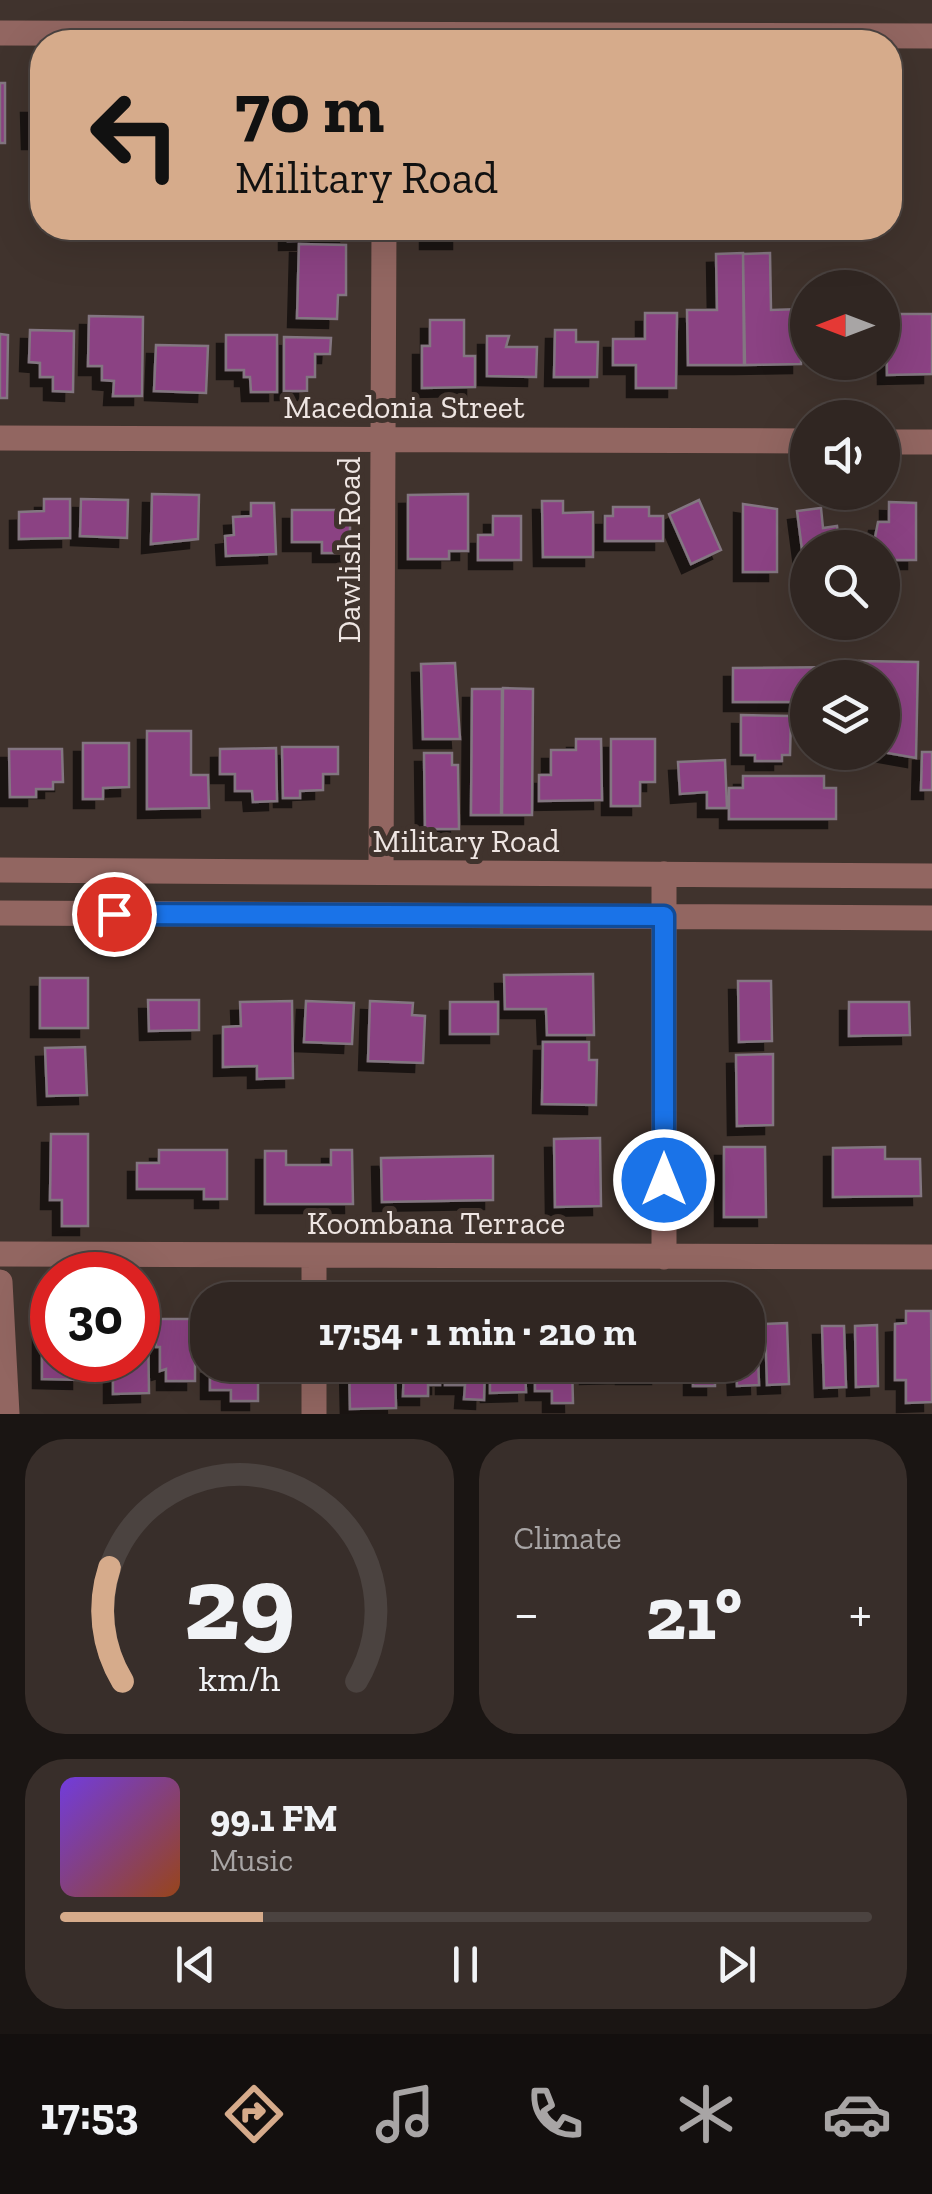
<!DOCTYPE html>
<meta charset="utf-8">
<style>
:root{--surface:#302622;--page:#382e2a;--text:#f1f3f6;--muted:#a8a5a5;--line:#4b4340;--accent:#d6ab8b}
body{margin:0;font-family:"Zilla Slab",serif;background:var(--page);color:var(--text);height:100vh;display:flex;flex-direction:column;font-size:38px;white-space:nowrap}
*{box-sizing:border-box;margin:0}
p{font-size:32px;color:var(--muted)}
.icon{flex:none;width:55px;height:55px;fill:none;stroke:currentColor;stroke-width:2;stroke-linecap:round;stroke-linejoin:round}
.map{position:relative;height:1414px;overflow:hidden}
.side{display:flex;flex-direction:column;gap:25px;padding:25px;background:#1a1513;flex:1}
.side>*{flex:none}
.hud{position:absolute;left:30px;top:30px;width:872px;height:210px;border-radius:40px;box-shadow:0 10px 40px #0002,0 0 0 2px var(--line);background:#d6ab8b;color:#111;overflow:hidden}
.needle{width:65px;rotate:270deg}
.fabs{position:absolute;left:790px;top:270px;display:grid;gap:20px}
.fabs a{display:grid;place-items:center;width:110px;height:110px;border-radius:50%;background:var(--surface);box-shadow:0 10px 40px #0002,0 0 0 2px var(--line);font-size:50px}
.speed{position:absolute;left:30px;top:1252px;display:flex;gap:20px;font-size:50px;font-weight:700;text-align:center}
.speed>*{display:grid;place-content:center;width:130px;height:130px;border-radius:50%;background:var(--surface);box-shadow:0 10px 40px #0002,0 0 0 2px var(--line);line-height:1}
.speed .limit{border:15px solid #d22;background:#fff;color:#111}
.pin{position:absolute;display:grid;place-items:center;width:85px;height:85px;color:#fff;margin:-42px;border:5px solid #fff;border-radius:50%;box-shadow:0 2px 10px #0007}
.me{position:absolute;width:110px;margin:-55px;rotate:0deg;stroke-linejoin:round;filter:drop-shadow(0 0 8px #0008)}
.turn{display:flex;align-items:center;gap:35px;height:210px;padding:0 40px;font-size:45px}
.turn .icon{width:130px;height:130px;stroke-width:2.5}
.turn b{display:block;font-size:70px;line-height:85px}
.big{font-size:75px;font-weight:700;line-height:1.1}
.side .widget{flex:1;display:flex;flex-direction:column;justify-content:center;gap:15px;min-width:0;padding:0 35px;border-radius:40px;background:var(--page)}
.side .dial{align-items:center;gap:0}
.dial svg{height:260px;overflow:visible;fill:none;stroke:var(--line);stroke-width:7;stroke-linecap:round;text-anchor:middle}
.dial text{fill:var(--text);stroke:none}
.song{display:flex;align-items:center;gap:30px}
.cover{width:120px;height:120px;border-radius:15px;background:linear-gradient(135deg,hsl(260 70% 55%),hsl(20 70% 35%))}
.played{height:10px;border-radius:5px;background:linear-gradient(90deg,var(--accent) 25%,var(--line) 25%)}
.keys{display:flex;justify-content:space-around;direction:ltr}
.heat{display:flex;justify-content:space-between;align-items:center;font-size:55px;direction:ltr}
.side .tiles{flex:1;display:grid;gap:25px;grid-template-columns:1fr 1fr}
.widget:last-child{grid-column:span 2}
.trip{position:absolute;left:190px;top:1282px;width:575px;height:100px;border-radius:40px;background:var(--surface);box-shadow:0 10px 40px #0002,0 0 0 2px var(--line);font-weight:700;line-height:100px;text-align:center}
.tab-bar{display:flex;height:160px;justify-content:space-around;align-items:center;background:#130f0e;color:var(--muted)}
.tab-bar .icon{width:70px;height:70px}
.tab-bar .active{color:var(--accent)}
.tab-bar b{font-size:45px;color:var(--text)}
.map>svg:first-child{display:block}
</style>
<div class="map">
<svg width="932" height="1414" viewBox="0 0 932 1414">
<defs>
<filter id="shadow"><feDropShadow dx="-9" dy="9" stdDeviation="0" flood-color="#0009"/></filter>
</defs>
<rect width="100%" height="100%" fill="#40332d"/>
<path fill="#8b4283" stroke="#837681" stroke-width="2.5" filter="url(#shadow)" d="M0,83H5V143H0Z
M30,104H42V140H31Z
M890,129H896L898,173H890Z
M288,228H348V240L288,241Z
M419,228H461V240H429V231H419Z
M299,244L346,245V295H338L337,319L297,318Z
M743,253L744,365H688L687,310H717L716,254Z
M770,253L771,310L801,309V364L745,365L743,254Z
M645,313H677L676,388H636V365H613V339H645Z
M886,314H932V374L887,375Z
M89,316L143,317L142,396H113L114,381L102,380V366H88Z
M430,320H464V356H475V387L422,388V346H430Z
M30,330L74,331L73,392L53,391V377H40V363L29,362Z
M555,330H576V342H598L597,377H554Z
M0,334L8,335L7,398H0Z
M226,335H277V392H251L250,377H244V370H226Z
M487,336H509L506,347H537L536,377L487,376Z
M284,337L331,338L330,354H315V377H307V391H284Z
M156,345L208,346L206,393L154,391Z
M152,494L199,495L198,539L151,544Z
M468,494V551H449V559H408V495Z
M44,499H70V538L19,539V512L44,511Z
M81,499L128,500L127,538L80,536Z
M699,500L721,550L691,564L669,514Z
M542,501H563V513L593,512V557H543Z
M889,502L916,503V560H882V548H873L878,522H889Z
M251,503H274L276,554L226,556L225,536L234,535L233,517L251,516Z
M743,504L777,509V572H743Z
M613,507H649V516H663V541H605V516H613Z
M821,508L823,528L837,526L840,548H808L804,565L797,511Z
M292,510H350V553H322V542H292Z
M493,516H521V560H478V535H493Z
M859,661L918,662L916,758L882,752V678H858Z
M455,663L460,739H423L421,664Z
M845,667V678H808V702H733V668Z
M503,688L533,689L532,815H502Z
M472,689H502L501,815H471Z
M741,715L791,716L790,755H782V761H755V755H741Z
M147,731H191V775H208L209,808L147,809Z
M576,739H601L602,800L539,801V775H551V750H576Z
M611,739H655V782H640V806H611Z
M83,743H129V787L103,788V799H83Z
M282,747H338V774H323V790L300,791V798H283Z
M276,748L277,801L253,802L252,791H235V774H220V749Z
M9,749H62L63,782H53V789H36V797H10Z
M922,752H932V790H921Z
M424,753H452V765H458L459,829H425Z
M725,760L727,808H707V792L680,794L678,762Z
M743,776H824V788H836V819H729V788H743Z
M593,974L594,1035H547L546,1009H505L504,975Z
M40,978H88V1028H40Z
M738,981H771L772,1041L739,1042Z
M148,1000H199V1030L149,1031Z
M292,1001L293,1078L257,1079V1066L223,1067V1027L241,1026L240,1002Z
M306,1001L354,1003L352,1044L304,1042Z
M370,1001L413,1003L412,1015L425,1016L423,1063L368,1061Z
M450,1002H498V1034H450Z
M849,1002H909L910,1035L849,1036Z
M543,1042H589V1060H597L596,1105L542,1104Z
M85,1047L87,1095L47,1096L45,1048Z
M773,1054V1125L737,1126L736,1055Z
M51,1134H88V1226H62V1200H50Z
M600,1138L601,1206L555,1207L554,1139Z
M724,1147H765L766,1217H724Z
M885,1147V1159H920L921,1196L833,1197V1148Z
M159,1150H227V1199H204V1189H137V1163H159Z
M331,1150H352L353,1204H265V1151H286V1165H331Z
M493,1156V1200L382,1202L381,1158Z
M42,1311H52V1360H81V1380L42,1379Z
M906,1311H931L932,1402L906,1403V1380H895V1324L906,1323Z
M155,1319H195V1381H166V1369L160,1371V1347H156Z
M138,1323H148L149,1393L113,1394V1360H138Z
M787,1323L789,1384L767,1385L765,1324Z
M748,1324H757L759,1385L737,1386L736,1365H748Z
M877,1325L878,1386L856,1387L855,1326Z
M822,1326H844L846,1387L824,1388Z
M210,1365H265V1376H258V1401H231V1390H210Z
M349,1365H395L396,1408L350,1409Z
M404,1365H440V1385H428V1396H403Z
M445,1365H485L484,1400L464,1399L465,1385H445Z
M490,1365H525L526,1392L490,1393Z
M535,1365H572L573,1403H552V1391H535Z
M589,1365H625V1374L589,1375Z
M625,1365H660V1375H625Z
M693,1365H715V1386H693Z"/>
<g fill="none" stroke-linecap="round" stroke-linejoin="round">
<path stroke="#926661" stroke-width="25" d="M0,33L932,36
M0,438L808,441
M882,442H932
M0,870L932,876
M381,872L384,228
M664,874V1257
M0,913L932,918
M0,1254L932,1257
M314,1255V1300
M0,1282L7,1414
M314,1365V1414"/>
</g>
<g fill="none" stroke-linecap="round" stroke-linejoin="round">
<defs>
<path id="route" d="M114,914L664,916V1180"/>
</defs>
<use href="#route" stroke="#114b97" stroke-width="25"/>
<use href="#route" stroke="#1a73e8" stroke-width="18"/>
</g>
<g text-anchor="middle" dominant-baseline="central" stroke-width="10" stroke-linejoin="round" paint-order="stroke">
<g font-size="32" fill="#eee5e2" stroke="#40332d">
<text x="404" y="407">Macedonia Street</text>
<text transform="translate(349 550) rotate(-90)">Dawlish Road</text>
<text x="466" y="841">Military Road</text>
<text x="436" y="1223">Koombana Terrace</text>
</g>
</g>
</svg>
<div class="fabs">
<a><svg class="needle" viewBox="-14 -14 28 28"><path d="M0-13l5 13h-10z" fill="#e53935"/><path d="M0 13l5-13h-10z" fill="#a8a5a5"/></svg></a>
<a><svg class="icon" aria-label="sound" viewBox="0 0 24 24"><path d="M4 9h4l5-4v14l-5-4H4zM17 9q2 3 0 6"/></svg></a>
<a><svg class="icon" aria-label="search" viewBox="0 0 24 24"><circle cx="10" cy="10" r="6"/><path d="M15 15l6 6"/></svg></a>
<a><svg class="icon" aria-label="layers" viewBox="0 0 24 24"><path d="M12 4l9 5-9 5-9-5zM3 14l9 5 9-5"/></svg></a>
</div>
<div class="speed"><div class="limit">30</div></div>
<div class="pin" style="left:114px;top:914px;background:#d93025"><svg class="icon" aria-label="arrive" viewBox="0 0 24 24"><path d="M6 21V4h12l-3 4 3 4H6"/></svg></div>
<svg class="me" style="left:664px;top:1180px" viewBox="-20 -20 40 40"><circle r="17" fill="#1a73e8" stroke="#fff" stroke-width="3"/><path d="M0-11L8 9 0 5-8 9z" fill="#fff"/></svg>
<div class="trip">17:54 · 1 min · 210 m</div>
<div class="hud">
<div class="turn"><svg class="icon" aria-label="left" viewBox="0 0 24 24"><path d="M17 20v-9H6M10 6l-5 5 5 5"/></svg><div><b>70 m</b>Military Road</div></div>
</div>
</div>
<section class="side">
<div class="tiles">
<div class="widget dial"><svg viewBox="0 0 100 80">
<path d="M14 69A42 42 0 1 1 86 69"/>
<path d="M14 69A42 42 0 0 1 10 34" stroke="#d6ab8b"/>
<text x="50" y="56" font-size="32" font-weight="700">29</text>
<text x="50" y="72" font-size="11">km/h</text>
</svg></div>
<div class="widget"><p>Climate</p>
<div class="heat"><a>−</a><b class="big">21°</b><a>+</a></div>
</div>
<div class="widget">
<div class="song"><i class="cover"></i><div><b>99.1 FM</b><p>Music</p></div></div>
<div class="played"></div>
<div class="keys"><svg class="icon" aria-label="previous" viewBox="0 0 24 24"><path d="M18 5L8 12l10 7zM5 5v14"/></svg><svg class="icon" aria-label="pause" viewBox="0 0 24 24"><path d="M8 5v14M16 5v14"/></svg><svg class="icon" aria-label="next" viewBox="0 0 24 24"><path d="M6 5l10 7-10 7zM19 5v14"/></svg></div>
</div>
</div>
</section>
<nav class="tab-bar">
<b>17:53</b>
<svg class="icon active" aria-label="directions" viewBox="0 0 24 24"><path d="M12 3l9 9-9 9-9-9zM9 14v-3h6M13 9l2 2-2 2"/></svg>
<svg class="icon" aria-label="music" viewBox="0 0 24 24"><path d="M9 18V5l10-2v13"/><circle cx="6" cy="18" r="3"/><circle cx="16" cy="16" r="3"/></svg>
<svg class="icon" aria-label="phone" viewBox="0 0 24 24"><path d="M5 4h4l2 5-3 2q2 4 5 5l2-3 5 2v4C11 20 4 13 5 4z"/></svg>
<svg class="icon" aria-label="climate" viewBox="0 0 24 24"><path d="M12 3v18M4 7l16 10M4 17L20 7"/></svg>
<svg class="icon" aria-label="car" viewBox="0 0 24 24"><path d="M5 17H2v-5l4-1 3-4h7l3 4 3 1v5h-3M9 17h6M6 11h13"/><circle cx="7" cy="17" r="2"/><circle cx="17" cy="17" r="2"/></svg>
</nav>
